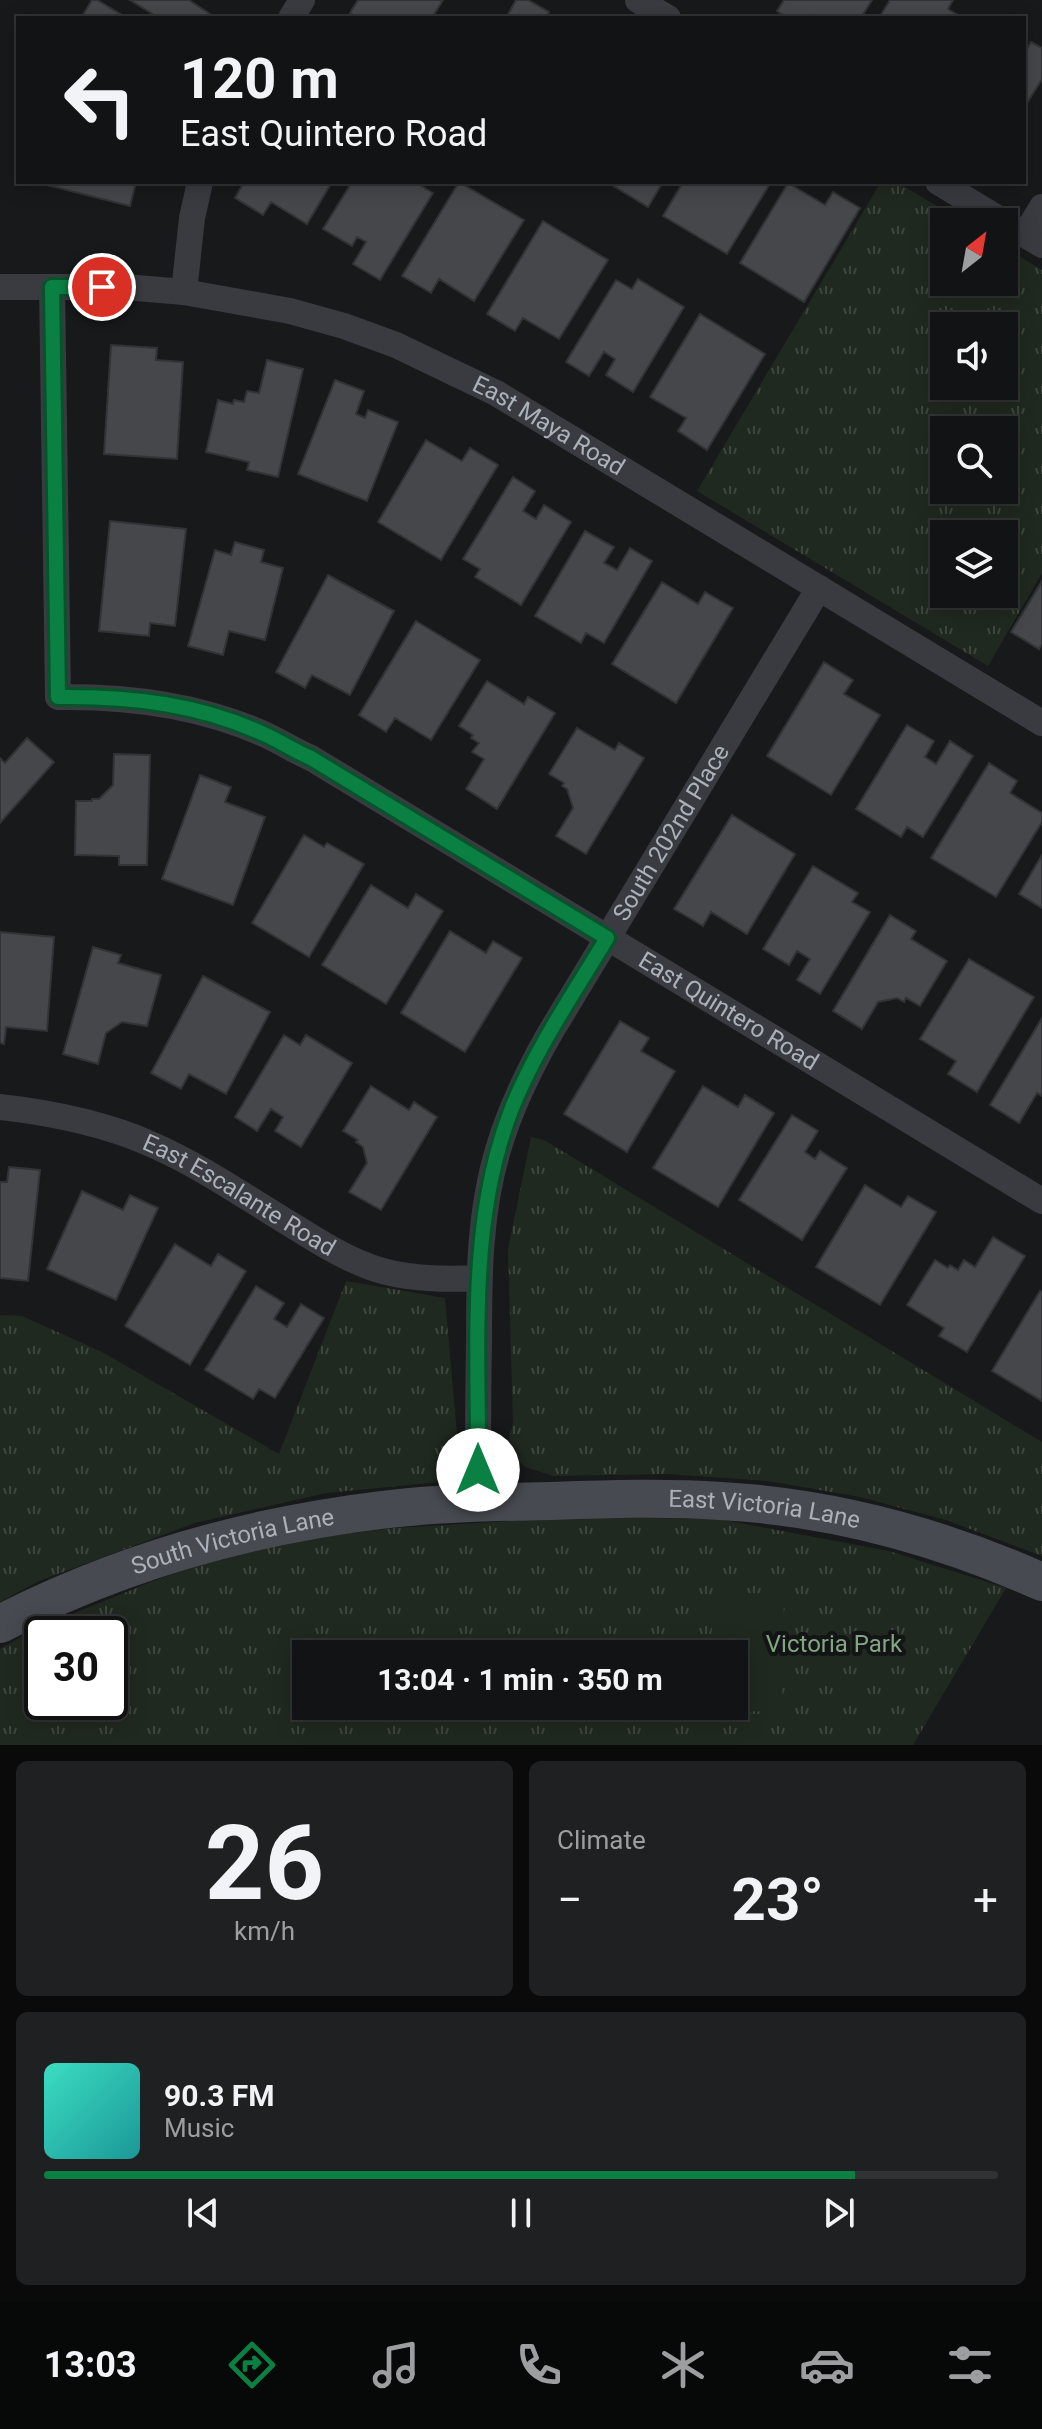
<!DOCTYPE html>
<meta charset="utf-8">
<style>
:root{--surface:#121314;--page:#1f2022;--text:#f1f3f6;--muted:#9c9ea0;--line:#313234;--accent:#0b8043}
body{margin:0;font-family:Roboto,sans-serif;background:var(--page);color:var(--text);height:100vh;display:flex;flex-direction:column;font-size:30px;white-space:nowrap}
*{box-sizing:border-box;margin:0}
p{font-size:26px;color:var(--muted)}
.icon{flex:none;width:44px;height:44px;fill:none;stroke:currentColor;stroke-width:2;stroke-linecap:round;stroke-linejoin:round}
.map{position:relative;height:1745px;overflow:hidden}
.side{display:flex;flex-direction:column;gap:16px;padding:16px;background:#0a0a0b;flex:1}
.side>*{flex:none}
.guide{position:absolute;left:16px;top:16px;width:1010px;height:168px;border-radius:0px;box-shadow:0 4px 20px #0003,0 0 0 2px var(--line);background:#121314;color:var(--text);overflow:hidden}
.needle{width:52px;rotate:31deg}
.tools{position:absolute;left:930px;top:208px;display:grid;gap:16px}
.tools a{display:grid;place-items:center;width:88px;height:88px;border-radius:0px;background:var(--surface);box-shadow:0 4px 20px #0003,0 0 0 2px var(--line);font-size:40px}
.speed{position:absolute;left:24px;top:1616px;display:flex;gap:16px;font-size:40px;font-weight:700;text-align:center}
.speed>*{display:grid;place-content:center;width:104px;height:104px;border-radius:50%;background:var(--surface);box-shadow:0 4px 20px #0003,0 0 0 2px var(--line);line-height:1}
.speed .limit{border:4px solid #111;border-radius:12px;background:#fff;color:#111}
.pin{position:absolute;display:grid;place-items:center;width:68px;height:68px;color:#fff;margin:-34px;border:4px solid #fff;border-radius:50%;box-shadow:0 2px 8px #0007}
.me{position:absolute;width:88px;margin:-44px;rotate:0deg;stroke-linejoin:round;filter:drop-shadow(0 0 6px #0008)}
.turn{display:flex;align-items:center;gap:28px;height:168px;padding:0 32px;font-size:36px}
.turn .icon{width:104px;height:104px;stroke-width:2.5}
.turn b{display:block;font-size:56px;line-height:68px}
.big{font-size:60px;font-weight:700;line-height:1.1}
.side .card{flex:1;display:flex;flex-direction:column;justify-content:center;gap:12px;min-width:0;padding:0 28px;border-radius:12px;background:var(--page)}
.side .dial{align-items:center;gap:0}
.dial b{font-size:104px;line-height:1}
.song{display:flex;align-items:center;gap:24px}
.cover{width:96px;height:96px;border-radius:12px;background:linear-gradient(135deg,hsl(170 70% 55%),hsl(180 70% 35%))}
.played{height:8px;border-radius:4px;background:linear-gradient(90deg,var(--accent) 85%,var(--line) 85%)}
.keys{display:flex;justify-content:space-around;direction:ltr}
.heat{display:flex;justify-content:space-between;align-items:center;font-size:44px;direction:ltr}
.side .tiles{flex:1;display:grid;gap:16px;grid-template-columns:1fr 1fr}
.card:last-child{grid-column:span 2}
.trip{position:absolute;left:292px;top:1640px;width:456px;height:80px;border-radius:0px;background:var(--surface);box-shadow:0 4px 20px #0003,0 0 0 2px var(--line);font-weight:700;line-height:80px;text-align:center}
.tabs{display:flex;height:128px;justify-content:space-around;align-items:center;background:#070808;color:var(--muted)}
.tabs .icon{width:56px;height:56px}
.tabs .current{color:var(--accent)}
.tabs b{font-size:36px;color:var(--text)}
.map>svg:first-child{display:block}
</style>
<div class="map">
<svg width="1042" height="1745" viewBox="0 0 1042 1745">
<defs>
<pattern id="grass-tufts" width="24" height="20" patternUnits="userSpaceOnUse" patternTransform="scale(2)"><rect width="24" height="20" fill="#202920"/><path d="M3 7l-1-3M5 7V3M7 7l1-3M15 17l-1-3M17 17v-4M19 17l1-3" fill="none" stroke="#3e463e"/></pattern>
</defs>
<rect width="100%" height="100%" fill="#18191a"/>
<path fill="url(#grass-tufts)" fill-rule="evenodd" d="M881,182H897L963,222H944V282H1004V247L1042,270V573L988,666L697,491ZM944,326H1004V386H944ZM944,430H1004V490H944ZM944,534H1004V594H944Z
M531,1137L544,1140L1042,1442V1556L946,1520L860,1497L768,1481L668,1474L553,1476L525,1467L506,1449L513,1424L508,1249Z
M346,1281L445,1298L461,1480L326,1493L195,1523L39,1581L0,1602V1315L22,1316L102,1352L279,1454Z
M575,1517L718,1519L889,1551L1006,1588L913,1745H0V1649L33,1630L156,1580L263,1544L395,1528ZM42,1634H110V1702H42ZM306,1654H734V1706H306Z"/>
<path fill="#202920" d="M713,1592L784,1594L782,1712L710,1710V1706H734V1654H711Z"/>
<path fill="#45474a" stroke="#323336" stroke-width="2" d="M92,0H97L127,18H81Z
M130,0H189L210,14L208,18H159Z
M358,0H443L432,18H359L350,13Z
M516,0H528L549,12L546,18H506Z
M784,0H872L861,18H818L814,15L812,18H788L777,11Z
M890,0H953L948,9L963,18H879Z
M1031,42L1042,48V79L1024,108V47L1027,49Z
M35,182H136L130,206Z
M244,182H332L307,224L271,202L263,215L235,198Z
M352,182H415L433,193L380,280L353,264L366,242L357,237L352,246L323,229Z
M459,182L524,220L474,301L439,279L431,293L402,276Z
M607,182H663L648,207Z
M683,182H771L727,254L663,216Z
M788,183L825,205L833,192L860,208L804,302L740,263Z
M543,221L608,260L559,339L523,318L515,331L487,314Z
M638,279L684,307L633,392L606,375L615,359L604,352L589,376L566,362L616,280L632,289Z
M700,314L765,354L707,450L678,431L686,418L650,397Z
M111,345L157,348L156,360L183,362L177,459L104,454Z
M267,360L303,369L278,477L247,470L249,462L206,452L218,400L233,404L234,400L244,402L247,391L259,393Z
M335,380L364,391L356,414L365,418L368,410L398,422L367,501L298,474Z
M426,440L462,461L470,448L498,465L441,560L378,522Z
M513,477L535,491L523,511L536,519L544,505L571,522L521,605L475,577L480,569L463,559Z
M110,521L186,529L175,626L150,623L149,636L99,631Z
M585,531L614,547L604,563L617,570L630,548L652,561L604,643L586,633L581,643L535,616Z
M235,542L264,550L261,562L283,568L265,640L229,631L223,655L188,646L215,550L231,555Z
M328,575L394,611L350,695L312,675L305,688L276,672Z
M1042,581V644L1039,649L1011,632Z
M662,582L698,604L705,592L733,608L676,703L612,664Z
M416,621L480,660L431,740L395,718L386,732L359,715Z
M824,662L853,680L844,694L880,715L831,795L767,756Z
M487,681L524,704L528,697L555,713L497,809L466,789L484,759L472,752L479,743L471,738L473,735L459,726Z
M907,725L934,741L925,757L936,764L950,741L973,756L923,837L907,827L901,837L856,809Z
M577,728L615,750L619,743L644,758L586,854L556,836L573,808L567,789L562,786L564,783L549,774Z
M27,738L54,762L0,823V758L5,763Z
M114,754L150,755L147,865H119V856L75,855L76,801H92V799H99L113,785Z
M989,763L1017,781L1010,793L1042,813V822L996,897L931,858Z
M200,775L231,787L225,802L265,817L233,905L162,879Z
M732,815L795,854L747,934L711,912L703,926L674,909Z
M304,835L324,847L327,843L364,864L309,957L252,923Z
M1042,855V908L1019,894Z
M813,866L858,893L852,902L870,912L820,994L797,980L810,959L797,951L789,965L763,949Z
M371,885L408,908L416,894L443,911L386,1004L322,965Z
M890,915L916,931L911,939L947,961L920,1006L906,998L904,1002L897,998L878,1002L862,1029L833,1011Z
M450,931L486,953L493,941L522,958L465,1052L401,1013Z
M0,932L54,937L47,1031L6,1027L4,1044L0,1043Z
M93,947L121,955L118,963L161,975L147,1026L122,1022L106,1033L98,1064L63,1054Z
M969,959L1034,997L977,1092L948,1074L956,1061L920,1039Z
M203,976L270,1012L226,1094L189,1074L181,1089L151,1073Z
M1042,1018V1096L1037,1093L1019,1123L990,1105Z
M620,1021L649,1038L641,1051L675,1071L627,1152L564,1114Z
M284,1035L300,1045L306,1035L352,1063L301,1147L275,1131L283,1117L271,1109L257,1131L235,1117Z
M371,1086L409,1110L414,1102L437,1117L381,1210L349,1192L367,1163L363,1147L356,1142L358,1140L343,1131Z
M703,1086L738,1107L745,1095L774,1113L718,1207L653,1168Z
M792,1115L818,1131L805,1152L815,1159L820,1151L847,1168L802,1240L739,1200Z
M9,1167L40,1170L28,1281L0,1278V1182H7Z
M865,1185L901,1207L908,1196L936,1212L880,1305L816,1267Z
M82,1191L123,1210L130,1195L158,1208L116,1300L47,1269Z
M993,1237L1025,1256L967,1352L939,1336L944,1328L907,1305L935,1260L948,1268L950,1265L958,1270L964,1260L975,1267Z
M175,1244L211,1266L218,1254L246,1271L190,1365L125,1326Z
M256,1286L284,1303L274,1319L287,1327L301,1304L324,1318L275,1398L259,1389L253,1399L205,1370Z
M1040,1291L1042,1292V1401L992,1371Z"/>
<g fill="none" stroke-linecap="round" stroke-linejoin="round">
<g stroke="#393b40" stroke-width="26">
<path d="M638,0L668,18"/>
<path d="M291,18L302,0"/>
<path d="M938,182L1004,222"/>
<path d="M1004,222L1042,245"/>
<path d="M1025,235L1042,207"/>
<path id="s1" d="M0,287H125L184,292L290,311L344,326L396,345L496,393L1042,723"/>
<path id="s2" d="M52,287L58,697C129,696 200,705 266,735C281,742 295,751 311,758L1042,1201"/>
<path d="M184,292L192,218L200,182"/>
<path id="s3" d="M0,1107C53,1113 104,1123 153,1145C203,1167 248,1199 295,1227C319,1242 343,1257 370,1267C403,1279 444,1280 478,1278"/>
<path id="s4" d="M478,1502C478,1449 478,1396 479,1343C479,1278 479,1213 498,1150C510,1108 529,1070 550,1033L819,588"/>
</g>
<path stroke="#474a50" stroke-width="38" id="s5" d="M0,1624C119,1563 249,1526 381,1510C437,1503 494,1502 551,1501C607,1499 664,1497 721,1501C832,1507 941,1537 1042,1582"/>
</g>
<g fill="none" stroke-linecap="round" stroke-linejoin="round">
<defs>
<path id="route" d="M102,287H52L58,697C130,696 200,704 266,735C281,742 295,751 311,758L607,938C574,993 536,1048 512,1108C467,1222 479,1350 478,1470"/>
</defs>
<use href="#route" stroke="#07532c" stroke-width="20"/>
<use href="#route" stroke="#0b8043" stroke-width="14"/>
</g>
<g text-anchor="middle" dominant-baseline="central" stroke-width="8" stroke-linejoin="round" paint-order="stroke">
<g font-size="24" fill="#abb1ba" stroke="#131416">
<text stroke="none"><textPath href="#s1" startOffset="576">East Maya Road</textPath></text>
<text stroke="none"><textPath href="#s4" startOffset="716">South 202nd Place</textPath></text>
<text stroke="none"><textPath href="#s2" startOffset="1162">East Quintero Road</textPath></text>
<text stroke="none"><textPath href="#s3" startOffset="258">East Escalante Road</textPath></text>
<text stroke="none"><textPath href="#s5" startOffset="784">East Victoria Lane</textPath></text>
<text stroke="none"><textPath href="#s5" startOffset="248">South Victoria Lane</textPath></text>
</g>
<g font-size="24" fill="#84a582" stroke="#131416">
<text x="834" y="1644">Victoria Park</text>
</g>
</g>
</svg>
<div class="tools">
<a><svg class="needle" viewBox="-14 -14 28 28"><path d="M0-13l5 13h-10z" fill="#e53935"/><path d="M0 13l5-13h-10z" fill="#9c9ea0"/></svg></a>
<a><svg class="icon" aria-label="sound" viewBox="0 0 24 24"><path d="M4 9h4l5-4v14l-5-4H4zM17 9q2 3 0 6"/></svg></a>
<a><svg class="icon" aria-label="search" viewBox="0 0 24 24"><circle cx="10" cy="10" r="6"/><path d="M15 15l6 6"/></svg></a>
<a><svg class="icon" aria-label="layers" viewBox="0 0 24 24"><path d="M12 4l9 5-9 5-9-5zM3 14l9 5 9-5"/></svg></a>
</div>
<div class="speed"><div class="limit">30</div></div>
<div class="pin" style="left:102px;top:287px;background:#d93025"><svg class="icon" aria-label="arrive" viewBox="0 0 24 24"><path d="M6 21V4h12l-3 4 3 4H6"/></svg></div>
<svg class="me" style="left:478px;top:1470px" viewBox="-20 -20 40 40"><circle r="19" fill="#fff"/><path d="M0-13L10 11 0 6-10 11z" fill="#0b8043"/></svg>
<div class="trip">13:04 · 1 min · 350 m</div>
<div class="guide">
<div class="turn"><svg class="icon" aria-label="left" viewBox="0 0 24 24"><path d="M17 20v-9H6M10 6l-5 5 5 5"/></svg><div><b>120 m</b>East Quintero Road</div></div>
</div>
</div>
<section class="side">
<div class="tiles">
<div class="card dial"><b>26</b><p>km/h</p></div>
<div class="card"><p>Climate</p>
<div class="heat"><a>−</a><b class="big">23°</b><a>+</a></div>
</div>
<div class="card">
<div class="song"><i class="cover"></i><div><b>90.3 FM</b><p>Music</p></div></div>
<div class="played"></div>
<div class="keys"><svg class="icon" aria-label="previous" viewBox="0 0 24 24"><path d="M18 5L8 12l10 7zM5 5v14"/></svg><svg class="icon" aria-label="pause" viewBox="0 0 24 24"><path d="M8 5v14M16 5v14"/></svg><svg class="icon" aria-label="next" viewBox="0 0 24 24"><path d="M6 5l10 7-10 7zM19 5v14"/></svg></div>
</div>
</div>
</section>
<nav class="tabs">
<b>13:03</b>
<svg class="icon current" aria-label="directions" viewBox="0 0 24 24"><path d="M12 3l9 9-9 9-9-9zM9 14v-3h6M13 9l2 2-2 2"/></svg>
<svg class="icon" aria-label="music" viewBox="0 0 24 24"><path d="M9 18V5l10-2v13"/><circle cx="6" cy="18" r="3"/><circle cx="16" cy="16" r="3"/></svg>
<svg class="icon" aria-label="phone" viewBox="0 0 24 24"><path d="M5 4h4l2 5-3 2q2 4 5 5l2-3 5 2v4C11 20 4 13 5 4z"/></svg>
<svg class="icon" aria-label="climate" viewBox="0 0 24 24"><path d="M12 3v18M4 7l16 10M4 17L20 7"/></svg>
<svg class="icon" aria-label="car" viewBox="0 0 24 24"><path d="M5 17H2v-5l4-1 3-4h7l3 4 3 1v5h-3M9 17h6M6 11h13"/><circle cx="7" cy="17" r="2"/><circle cx="17" cy="17" r="2"/></svg>
<svg class="icon" aria-label="filters" viewBox="0 0 24 24"><path d="M4 7h16M4 17h16"/><circle cx="9" cy="7" r="2"/><circle cx="15" cy="17" r="2"/></svg>
</nav>
